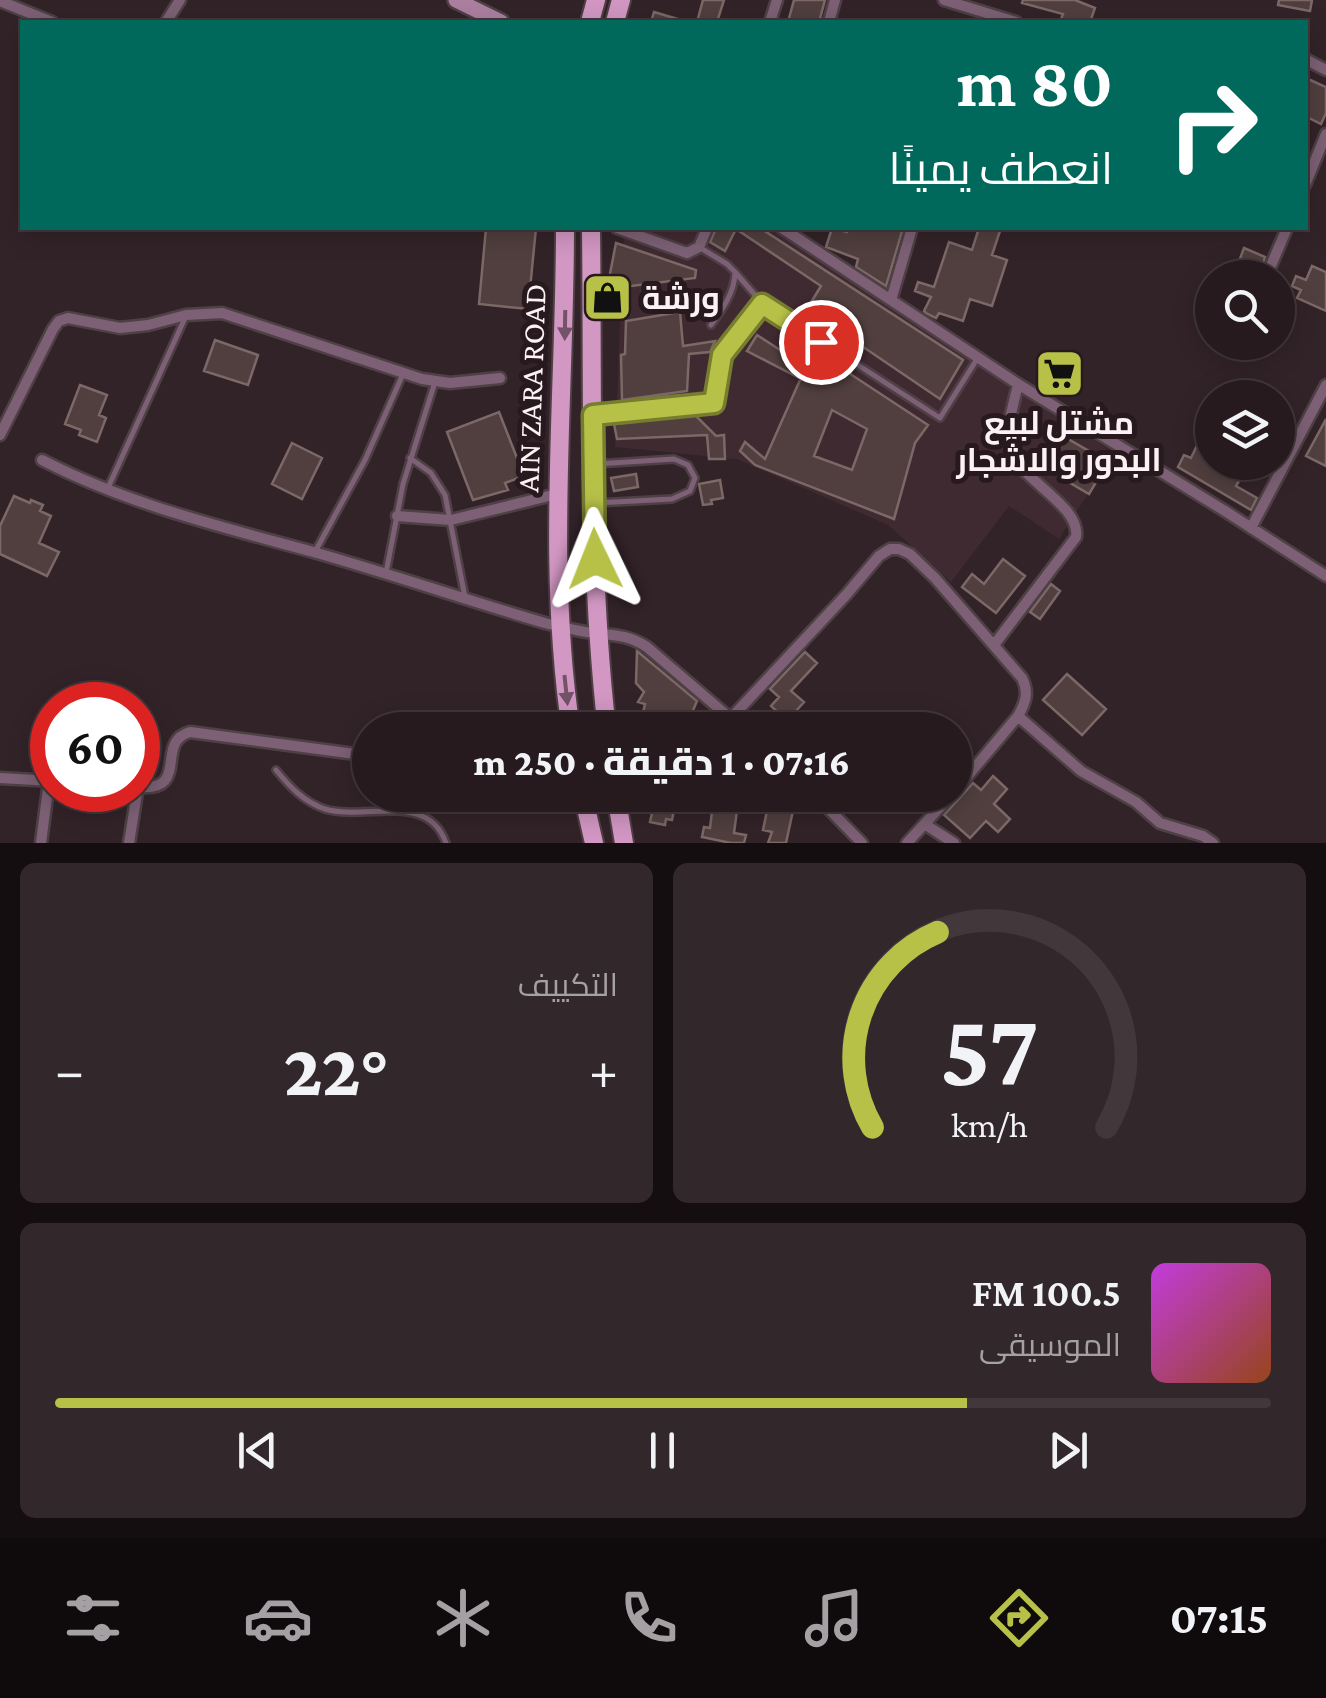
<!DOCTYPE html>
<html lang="ar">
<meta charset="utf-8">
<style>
:root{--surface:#261a1e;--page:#32272b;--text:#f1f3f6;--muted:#a4a1a4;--line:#42383c;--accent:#b7c148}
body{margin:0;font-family:"Crimson Pro",Cairo,serif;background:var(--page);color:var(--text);direction:rtl;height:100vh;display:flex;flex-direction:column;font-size:38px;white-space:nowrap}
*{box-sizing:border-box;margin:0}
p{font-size:32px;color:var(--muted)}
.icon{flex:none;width:55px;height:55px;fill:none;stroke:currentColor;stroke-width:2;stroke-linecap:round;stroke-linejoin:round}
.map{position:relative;height:843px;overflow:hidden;direction:ltr}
.sheet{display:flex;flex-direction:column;gap:20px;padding:20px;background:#150e10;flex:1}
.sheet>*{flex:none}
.hud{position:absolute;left:20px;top:20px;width:1288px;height:210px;border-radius:0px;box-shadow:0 5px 25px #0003,0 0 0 2px var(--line);direction:rtl;background:#00695c;color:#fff;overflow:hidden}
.fabs{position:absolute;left:1195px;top:260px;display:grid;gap:20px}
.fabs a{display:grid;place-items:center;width:100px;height:100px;border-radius:50%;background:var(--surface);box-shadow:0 5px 25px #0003,0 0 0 2px var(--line);font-size:50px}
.speed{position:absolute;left:30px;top:682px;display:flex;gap:20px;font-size:50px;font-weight:700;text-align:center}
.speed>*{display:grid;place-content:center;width:130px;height:130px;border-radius:50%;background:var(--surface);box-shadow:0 5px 25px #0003,0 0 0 2px var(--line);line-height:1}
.speed .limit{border:15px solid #d22;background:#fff;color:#111}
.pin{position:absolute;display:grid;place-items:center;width:85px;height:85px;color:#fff;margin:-42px;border:5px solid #fff;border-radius:50%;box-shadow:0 2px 10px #0007}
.me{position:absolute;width:110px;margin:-55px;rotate:358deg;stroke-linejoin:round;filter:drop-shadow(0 0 8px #0008)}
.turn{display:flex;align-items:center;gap:35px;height:210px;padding:0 30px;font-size:45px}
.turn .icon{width:130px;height:130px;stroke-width:2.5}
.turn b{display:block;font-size:70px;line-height:85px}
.big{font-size:75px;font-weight:800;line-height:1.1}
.sheet .tile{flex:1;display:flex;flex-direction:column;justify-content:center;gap:15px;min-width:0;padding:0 35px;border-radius:15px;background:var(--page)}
.sheet .dial{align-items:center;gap:0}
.dial svg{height:260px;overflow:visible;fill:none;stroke:var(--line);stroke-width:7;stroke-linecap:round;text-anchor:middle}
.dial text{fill:var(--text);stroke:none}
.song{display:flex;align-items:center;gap:30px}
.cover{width:120px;height:120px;border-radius:15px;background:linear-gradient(135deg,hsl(290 70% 55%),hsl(20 70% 35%))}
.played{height:10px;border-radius:5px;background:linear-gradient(90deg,var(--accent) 75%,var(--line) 75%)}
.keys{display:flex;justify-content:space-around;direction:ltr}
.heat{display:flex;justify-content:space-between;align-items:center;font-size:55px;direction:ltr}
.sheet .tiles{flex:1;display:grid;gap:20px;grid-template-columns:1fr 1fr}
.tile:last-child{grid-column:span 2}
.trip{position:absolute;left:352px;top:712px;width:620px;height:100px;border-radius:50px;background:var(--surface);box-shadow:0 5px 25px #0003,0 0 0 2px var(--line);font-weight:800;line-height:100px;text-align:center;direction:rtl}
.menu{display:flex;height:160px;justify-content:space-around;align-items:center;background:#0f0a0c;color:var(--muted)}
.menu .icon{width:70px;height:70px}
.menu .active{color:var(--accent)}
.menu b{font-size:45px;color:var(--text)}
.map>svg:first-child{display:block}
</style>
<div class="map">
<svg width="1326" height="843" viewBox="0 0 1326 843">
<rect width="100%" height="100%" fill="#322328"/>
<path fill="#402a31" d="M624,228H771L1114,453L1059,539L1009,506L951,582L888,525L737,459L615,447Z"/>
<path fill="#503f3e" stroke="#7b6867" stroke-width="2.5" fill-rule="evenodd" d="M703,0H724L717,22H697Z
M794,0H825L819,22H788Z
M1023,0H1075L1095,8L1090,22H1060L1063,14L1022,3Z
M1279,0H1312L1310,11L1278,5Z
M654,12L681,20V22H651Z
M1308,79L1326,87V113L1321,124L1305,116V85Z
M486,228H536L528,309L479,304Z
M716,228H760L963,360L940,399L807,309L821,286L736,229L725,251L710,242Z
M832,228L847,232L849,228H903L886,286L856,267L858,259L826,247Z
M979,228L1000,231L992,255L1007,260L992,306L970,299L963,321L939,313L936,318L926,313L924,311L931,297L915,291L918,282L934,287L949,242L972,250Z
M616,243L696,270L695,278L607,289Z
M1244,248L1265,257L1259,277L1243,271L1245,267L1238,264Z
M1312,266L1326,272V311L1297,298L1301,290L1292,286L1296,276L1306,280Z
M680,312L683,346L715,341L710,352L689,354L687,391L622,400L621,355L625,354L626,321Z
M757,335L791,357L800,341L928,425L915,443L894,519L755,465L740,451L745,442L765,459L800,380H803L747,351ZM832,410L867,429L852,470L814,456Z
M215,340L258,355L248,385L204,371Z
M80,385L107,395L99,415L106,418L97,442L79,435L81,430L65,424Z
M499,412L524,476L505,483L508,490L473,500L447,432Z
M1212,414V462H1250L1236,486L1257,498L1251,510L1178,467L1184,455L1191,458Z
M695,415L716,436L724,435L725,459H709L707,435L617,439L614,424Z
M1326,419V466L1306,456Z
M1056,432L1108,462L1089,494L1038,464Z
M292,443L322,458L302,499L272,484Z
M636,474L638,487L614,491L611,478Z
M720,480L723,498L711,500L712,504L703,505L699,484Z
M14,496L30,503L31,500L43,505L40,511L51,516L39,543L59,552L47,576L0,554V526Z
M1003,559L1025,576L996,613L962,587L972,574L984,584Z
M1051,584L1060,591L1040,619L1030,612Z
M637,651L697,701L691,715L717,720L716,730H660L640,725L645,704L638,702L644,692L636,683Z
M805,652L817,663L791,691L804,702L787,721L771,706L779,697L770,689Z
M1067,674L1106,709L1082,735L1043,700Z
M993,776L1007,789L994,804L1010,819L998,832L986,821L970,838L944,815L973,783L981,790Z
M656,795H677L672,820L666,819L665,825L650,822Z
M714,795H739L734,833L746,835L744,843H731L702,837L704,827L710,828Z
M769,801L794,806L786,843H768L772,832L763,830Z"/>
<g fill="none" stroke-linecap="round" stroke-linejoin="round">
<defs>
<path id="service" d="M699,247L727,264L735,272C735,292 722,310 711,325
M735,272L762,303
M596,415L714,403L722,355L762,303L940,418L977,359
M410,458L431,473L445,495L465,597
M596,464L674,459L688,465L695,478L690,491L672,499L596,503
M107,490L185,318
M316,550L365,460L403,374
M386,573L403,484L435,382
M276,770C290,787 304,802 325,809C365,821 428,791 446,843"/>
<path id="minor" d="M944,0L1016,22
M0,1L52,22
M166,22L180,0
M770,22L777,0
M829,22L835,0
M1305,59L1326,70
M1305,185L1326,134
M617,228L687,253L699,247L707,228
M782,228L1018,384L1225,511L1326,576
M1267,275L1287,228
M891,300L912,228
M0,435L53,329L59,321L68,318L120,328L148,325L186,315L222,313L422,379L450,383L500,378
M42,460C129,505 223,527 317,553C394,575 469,601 545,623C561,627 577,631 593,633C613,635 629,635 647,647L744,730
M397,516L451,520L557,494
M1251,528L1326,385
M994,645L1076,537C1081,505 1018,479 1010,449C1005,429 1014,403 1018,384
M1018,716L1081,771L1136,802L1160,823L1203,836L1213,843
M731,718L846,595L879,556L890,549H899L910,554L935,578L1022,678C1029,692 1026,702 1018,716L955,791
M0,778L52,781
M138,787C191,792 154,742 190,732L370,756
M815,795L862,843
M926,825L954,843
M41,843L49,781
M129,843L138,787
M907,843L951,795"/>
<path id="secondary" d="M456,0L501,22"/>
<path id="primary" d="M590,22L596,0
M615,22L621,0
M565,228C565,395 546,563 571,730
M591,228C593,395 588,564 607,730
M583,795L594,843
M616,795L624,843"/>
</defs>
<use href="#service" stroke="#4e4045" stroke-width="10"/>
<use href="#minor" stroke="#4e4045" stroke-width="15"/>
<use href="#secondary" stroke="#4e4045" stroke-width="20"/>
<use href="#primary" stroke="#4e4045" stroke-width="22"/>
<use href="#service" stroke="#7d6075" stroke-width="5"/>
<use href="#minor" stroke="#7d6075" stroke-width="10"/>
<use href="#secondary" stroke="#ad7fa1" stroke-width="15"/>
<use href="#primary" stroke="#d297c3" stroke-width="18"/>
</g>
<defs><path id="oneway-solid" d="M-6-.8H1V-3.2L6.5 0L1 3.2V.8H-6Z" transform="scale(2.5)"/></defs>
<g fill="#745268">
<use href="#oneway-solid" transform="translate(565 325) rotate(91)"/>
<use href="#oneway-solid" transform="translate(566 690) rotate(84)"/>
</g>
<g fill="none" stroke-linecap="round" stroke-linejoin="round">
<defs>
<path id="route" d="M595,559L593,415L714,403L722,355L762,304L821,342"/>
</defs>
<use href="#route" stroke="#777d2f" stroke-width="25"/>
<use href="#route" stroke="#b7c148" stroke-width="18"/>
</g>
<defs>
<symbol id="shop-square" viewBox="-11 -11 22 22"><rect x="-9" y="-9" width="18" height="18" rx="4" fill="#b7c148" stroke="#28191e"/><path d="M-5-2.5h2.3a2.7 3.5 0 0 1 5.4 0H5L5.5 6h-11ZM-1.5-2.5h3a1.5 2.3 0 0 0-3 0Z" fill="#111"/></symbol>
<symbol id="supermarket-square" viewBox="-11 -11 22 22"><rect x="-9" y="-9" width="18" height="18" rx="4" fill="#b7c148" stroke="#28191e"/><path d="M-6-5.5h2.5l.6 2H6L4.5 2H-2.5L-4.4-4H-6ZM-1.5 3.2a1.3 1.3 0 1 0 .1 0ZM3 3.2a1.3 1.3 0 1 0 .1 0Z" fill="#111"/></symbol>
</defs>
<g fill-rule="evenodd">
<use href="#shop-square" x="580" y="270" width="55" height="55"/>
<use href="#supermarket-square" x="1032" y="346" width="55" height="55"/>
</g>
<g text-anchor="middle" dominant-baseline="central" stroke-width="10" stroke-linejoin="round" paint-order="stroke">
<g font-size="32" font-weight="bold" fill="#fcf1f4" stroke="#28191e" text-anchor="start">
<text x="642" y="298">ورشة</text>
<text x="1059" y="423" text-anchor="middle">مشتل لبيع<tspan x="1059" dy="37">البدور والاشجار</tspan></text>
</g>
<g font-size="32" fill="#fcf1f4" stroke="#28191e">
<text transform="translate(531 388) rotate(-88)">AIN ZARA ROAD</text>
</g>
</g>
</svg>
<div class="fabs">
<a><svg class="icon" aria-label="search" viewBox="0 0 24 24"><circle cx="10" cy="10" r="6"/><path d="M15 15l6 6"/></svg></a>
<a><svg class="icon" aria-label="layers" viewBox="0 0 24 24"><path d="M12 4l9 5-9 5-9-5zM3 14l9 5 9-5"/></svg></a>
</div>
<div class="speed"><div class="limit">60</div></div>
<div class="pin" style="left:821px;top:342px;background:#d93025"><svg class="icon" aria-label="arrive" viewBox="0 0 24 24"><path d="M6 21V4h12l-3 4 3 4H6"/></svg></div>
<svg class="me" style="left:595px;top:559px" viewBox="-20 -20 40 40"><path d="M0-17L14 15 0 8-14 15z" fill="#b7c148" stroke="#fff" stroke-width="4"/></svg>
<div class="trip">07:16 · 1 دقيقة · 250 m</div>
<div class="hud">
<div class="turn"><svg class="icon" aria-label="right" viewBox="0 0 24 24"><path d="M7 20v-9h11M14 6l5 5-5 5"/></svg><div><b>80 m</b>انعطف يمينًا</div></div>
</div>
</div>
<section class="sheet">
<div class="tiles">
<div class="tile dial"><svg viewBox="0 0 100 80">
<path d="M14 69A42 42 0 1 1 86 69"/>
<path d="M14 69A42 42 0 0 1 34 9" stroke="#b7c148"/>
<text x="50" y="56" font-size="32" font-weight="700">57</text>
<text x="50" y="72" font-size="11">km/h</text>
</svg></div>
<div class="tile"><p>التكييف</p>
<div class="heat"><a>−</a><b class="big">22°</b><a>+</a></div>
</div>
<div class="tile">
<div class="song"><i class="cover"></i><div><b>100.5 FM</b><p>الموسيقى</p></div></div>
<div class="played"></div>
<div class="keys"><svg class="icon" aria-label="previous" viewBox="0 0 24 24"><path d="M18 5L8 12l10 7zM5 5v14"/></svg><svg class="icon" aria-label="pause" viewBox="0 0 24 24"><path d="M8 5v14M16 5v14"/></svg><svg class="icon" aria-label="next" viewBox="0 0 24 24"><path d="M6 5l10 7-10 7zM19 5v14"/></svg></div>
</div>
</div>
</section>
<nav class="menu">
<b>07:15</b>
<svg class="icon active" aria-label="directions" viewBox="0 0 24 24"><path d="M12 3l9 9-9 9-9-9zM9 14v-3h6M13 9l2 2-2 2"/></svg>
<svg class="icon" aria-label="music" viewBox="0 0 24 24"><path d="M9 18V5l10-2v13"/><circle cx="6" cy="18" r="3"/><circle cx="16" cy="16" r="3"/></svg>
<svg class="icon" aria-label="phone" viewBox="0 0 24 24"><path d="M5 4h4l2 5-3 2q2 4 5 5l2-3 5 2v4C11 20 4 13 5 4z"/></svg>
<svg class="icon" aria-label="climate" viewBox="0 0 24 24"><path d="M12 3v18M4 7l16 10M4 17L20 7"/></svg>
<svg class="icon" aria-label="car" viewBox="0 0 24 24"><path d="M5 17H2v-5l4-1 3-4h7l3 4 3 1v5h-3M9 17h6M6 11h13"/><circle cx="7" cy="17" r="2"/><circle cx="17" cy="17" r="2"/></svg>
<svg class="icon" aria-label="filters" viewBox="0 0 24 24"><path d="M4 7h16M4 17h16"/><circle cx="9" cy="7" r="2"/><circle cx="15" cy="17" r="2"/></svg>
</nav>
